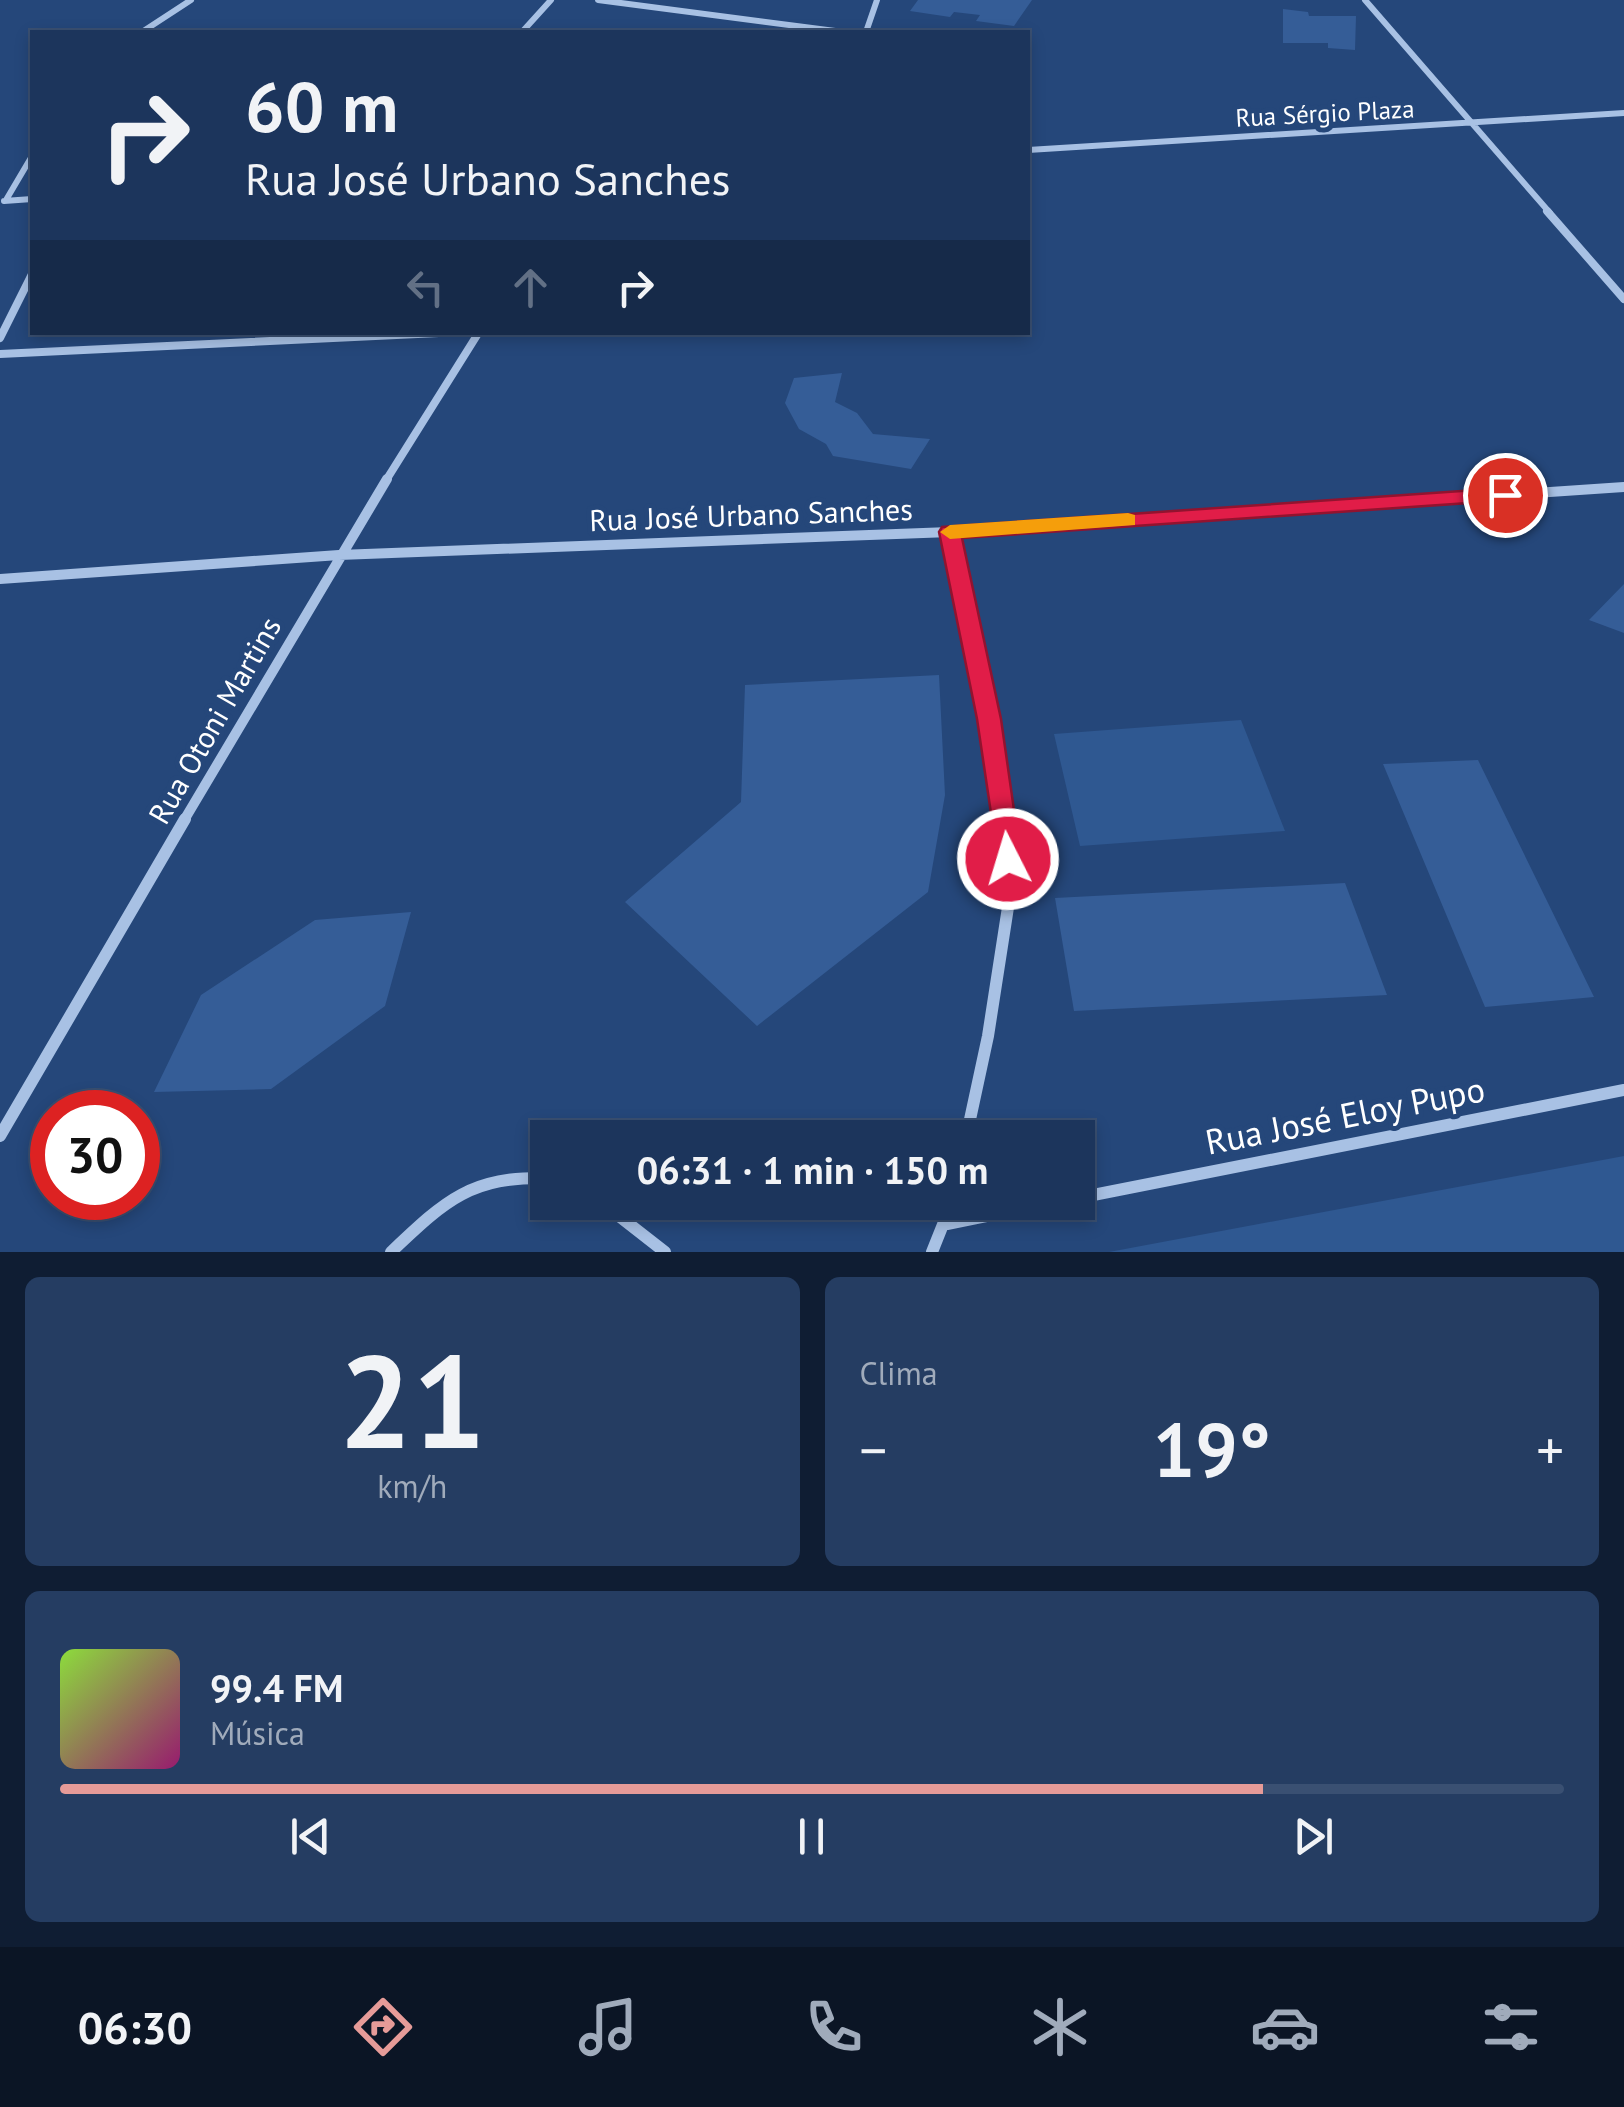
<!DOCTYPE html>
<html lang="pt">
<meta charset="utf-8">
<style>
:root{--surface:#1c355c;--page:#253d62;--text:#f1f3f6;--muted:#a0abbb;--line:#3a5072;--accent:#e69b98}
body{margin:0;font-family:"PT Sans",sans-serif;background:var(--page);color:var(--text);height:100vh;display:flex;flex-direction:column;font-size:38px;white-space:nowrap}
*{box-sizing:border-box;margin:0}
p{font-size:32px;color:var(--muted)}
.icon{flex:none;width:55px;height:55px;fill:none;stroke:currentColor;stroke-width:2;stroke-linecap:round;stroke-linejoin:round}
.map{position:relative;height:1252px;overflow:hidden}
.details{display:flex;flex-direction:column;gap:25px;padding:25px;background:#0f1d33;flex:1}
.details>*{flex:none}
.banner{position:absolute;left:30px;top:30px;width:1000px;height:305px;border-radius:0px;box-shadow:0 5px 15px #0003,0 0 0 2px var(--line);background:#1c355c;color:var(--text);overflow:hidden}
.speed{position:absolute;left:30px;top:1090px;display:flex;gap:20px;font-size:50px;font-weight:700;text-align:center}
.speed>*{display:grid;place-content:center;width:130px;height:130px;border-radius:50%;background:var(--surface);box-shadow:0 5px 15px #0003,0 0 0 2px var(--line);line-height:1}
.speed .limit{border:15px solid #d22;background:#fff;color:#111}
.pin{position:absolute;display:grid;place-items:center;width:85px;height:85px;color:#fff;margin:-42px;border:5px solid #fff;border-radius:50%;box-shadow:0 2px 10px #0007}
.me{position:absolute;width:110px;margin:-55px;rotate:355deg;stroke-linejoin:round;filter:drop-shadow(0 0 8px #0008)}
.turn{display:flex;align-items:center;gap:35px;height:210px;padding:0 50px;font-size:45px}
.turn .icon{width:130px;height:130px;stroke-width:2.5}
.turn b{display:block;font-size:70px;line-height:85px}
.lanes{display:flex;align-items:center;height:95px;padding:0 50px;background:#0003;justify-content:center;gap:50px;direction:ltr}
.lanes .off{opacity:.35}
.big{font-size:75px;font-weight:700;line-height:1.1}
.details .card{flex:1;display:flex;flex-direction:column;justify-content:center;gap:15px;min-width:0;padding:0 35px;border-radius:15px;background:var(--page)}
.details .dial{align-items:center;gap:0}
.dial b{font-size:130px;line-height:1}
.song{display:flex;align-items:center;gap:30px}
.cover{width:120px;height:120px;border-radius:15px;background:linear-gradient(135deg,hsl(90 70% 55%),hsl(320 70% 35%))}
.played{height:10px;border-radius:5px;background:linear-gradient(90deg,var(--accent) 80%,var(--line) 80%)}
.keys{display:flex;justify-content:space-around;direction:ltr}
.heat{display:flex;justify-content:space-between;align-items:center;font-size:55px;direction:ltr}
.details .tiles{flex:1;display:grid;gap:25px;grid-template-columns:1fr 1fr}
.card:last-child{grid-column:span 2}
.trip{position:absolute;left:530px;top:1120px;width:565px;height:100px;border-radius:0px;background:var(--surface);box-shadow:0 5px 15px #0003,0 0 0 2px var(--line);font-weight:700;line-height:100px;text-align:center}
.menu{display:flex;height:160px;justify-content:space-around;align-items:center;background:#0b1525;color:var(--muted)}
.menu .icon{width:70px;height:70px}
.menu .on{color:var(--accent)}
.menu b{font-size:45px;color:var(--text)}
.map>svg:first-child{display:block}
</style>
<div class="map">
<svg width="1624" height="1252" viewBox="0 0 1624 1252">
<rect width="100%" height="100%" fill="#25477a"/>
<path fill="#2f5891" d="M1241,720L1285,831L1080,846L1054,734Z
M1624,1156V1252H1109Z"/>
<path fill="#355d97" d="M918,0H1032L1014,26L976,21L980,15L954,12L950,17L910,11Z
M1283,9L1308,12L1309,16H1356L1355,50L1328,48V43H1283Z
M842,373L835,402L857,413L873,434L930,439L911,469L833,456L826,444L799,429L785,403L794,378Z
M1624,584V633L1589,620Z
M939,675L945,795L928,892L757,1026L625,902L741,802L745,685Z
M1478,760L1594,997L1485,1007L1383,764Z
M1345,883L1387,995L1074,1011L1055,898Z
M411,912L385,1006L271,1089L154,1092L201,995L315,920Z"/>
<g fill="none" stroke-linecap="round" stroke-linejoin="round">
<path stroke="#a8c1e4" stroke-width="6" d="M598,0L843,32
M1365,0L1550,213
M142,32L191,0
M522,32L551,0
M866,32L877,0
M1028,150L1624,113
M6,200L32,156
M4,201L32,199"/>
<path stroke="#a8c1e4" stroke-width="8" d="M1547,211L1624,299
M0,338L32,274
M0,354L460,332
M385,482L479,332"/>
<path stroke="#a8c1e4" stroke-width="10" d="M950,532L989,719L1002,822
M0,579L339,555L950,532L1624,487
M183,822L387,479"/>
<path stroke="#a8c1e4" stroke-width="12" d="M0,1136L185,819
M966,1138L988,1036L1011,888L1002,819
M1078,1198L1624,1090
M601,1202L665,1252
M947,1224L1055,1202
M391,1252C445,1201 470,1176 548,1178
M932,1252L952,1202"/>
</g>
<path fill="#e11d48" stroke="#92132f" stroke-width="2.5" d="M1505,488L1512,490V500L962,538L1001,719L1021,859L1018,867H999L977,719L939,532L942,527Z"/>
<path fill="#f59e0b" d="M1128,513L1135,515V525L950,539L940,532L950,525Z"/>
<g text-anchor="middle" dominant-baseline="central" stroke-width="10" stroke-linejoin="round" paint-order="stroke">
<g font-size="25" fill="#fff" stroke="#25477a">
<text transform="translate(1325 113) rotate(-3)">Rua Sérgio Plaza</text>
</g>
<g font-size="30" fill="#fff" stroke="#25477a">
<text transform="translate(751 514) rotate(-2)">Rua José Urbano Sanches</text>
<text transform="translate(214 720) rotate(-60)">Rua Otoni Martins</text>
</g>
<g font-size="35" fill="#fff" stroke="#25477a">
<text transform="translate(1345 1115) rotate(-11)">Rua José Eloy Pupo</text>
</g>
</g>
</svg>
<div class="speed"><div class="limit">30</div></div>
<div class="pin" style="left:1505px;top:495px;background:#d93025"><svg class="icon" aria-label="arrive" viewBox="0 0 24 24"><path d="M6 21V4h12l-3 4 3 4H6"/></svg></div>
<svg class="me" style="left:1008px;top:859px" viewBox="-20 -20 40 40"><circle r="17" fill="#e11d48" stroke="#fff" stroke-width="3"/><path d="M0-11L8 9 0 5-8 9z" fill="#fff"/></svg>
<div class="trip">06:31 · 1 min · 150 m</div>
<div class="banner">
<div class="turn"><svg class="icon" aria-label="right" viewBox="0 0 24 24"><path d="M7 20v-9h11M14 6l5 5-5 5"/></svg><div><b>60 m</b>Rua José Urbano Sanches</div></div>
<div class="lanes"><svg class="icon off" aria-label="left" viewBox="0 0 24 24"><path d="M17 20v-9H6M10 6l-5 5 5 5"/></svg><svg class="icon off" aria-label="ahead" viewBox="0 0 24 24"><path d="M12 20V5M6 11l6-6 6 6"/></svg><svg class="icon" aria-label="right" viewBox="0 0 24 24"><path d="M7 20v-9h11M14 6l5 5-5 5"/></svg></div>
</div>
</div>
<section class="details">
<div class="tiles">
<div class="card dial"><b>21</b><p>km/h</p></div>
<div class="card"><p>Clima</p>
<div class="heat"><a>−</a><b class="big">19°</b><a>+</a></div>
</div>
<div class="card">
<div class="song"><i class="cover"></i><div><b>99.4 FM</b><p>Música</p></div></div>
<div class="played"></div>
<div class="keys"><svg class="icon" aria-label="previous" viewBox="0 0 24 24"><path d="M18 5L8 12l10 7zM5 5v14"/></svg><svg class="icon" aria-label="pause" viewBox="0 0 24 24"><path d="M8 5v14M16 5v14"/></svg><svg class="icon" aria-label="next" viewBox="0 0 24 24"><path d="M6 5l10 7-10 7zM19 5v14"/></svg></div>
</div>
</div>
</section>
<nav class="menu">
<b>06:30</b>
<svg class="icon on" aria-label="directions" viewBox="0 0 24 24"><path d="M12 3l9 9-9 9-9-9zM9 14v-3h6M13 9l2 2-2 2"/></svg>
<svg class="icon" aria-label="music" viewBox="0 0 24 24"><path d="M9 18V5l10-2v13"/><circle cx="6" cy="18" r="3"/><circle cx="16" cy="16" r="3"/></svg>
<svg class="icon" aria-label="phone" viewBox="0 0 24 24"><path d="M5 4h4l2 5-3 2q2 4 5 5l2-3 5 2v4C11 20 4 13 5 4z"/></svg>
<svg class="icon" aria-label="climate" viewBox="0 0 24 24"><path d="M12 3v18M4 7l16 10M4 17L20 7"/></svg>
<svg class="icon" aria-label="car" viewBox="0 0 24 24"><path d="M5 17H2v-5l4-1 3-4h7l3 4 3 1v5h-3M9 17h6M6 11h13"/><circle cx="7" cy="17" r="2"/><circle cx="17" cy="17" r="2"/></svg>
<svg class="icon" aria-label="filters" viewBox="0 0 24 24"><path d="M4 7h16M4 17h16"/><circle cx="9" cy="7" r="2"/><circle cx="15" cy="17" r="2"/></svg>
</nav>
